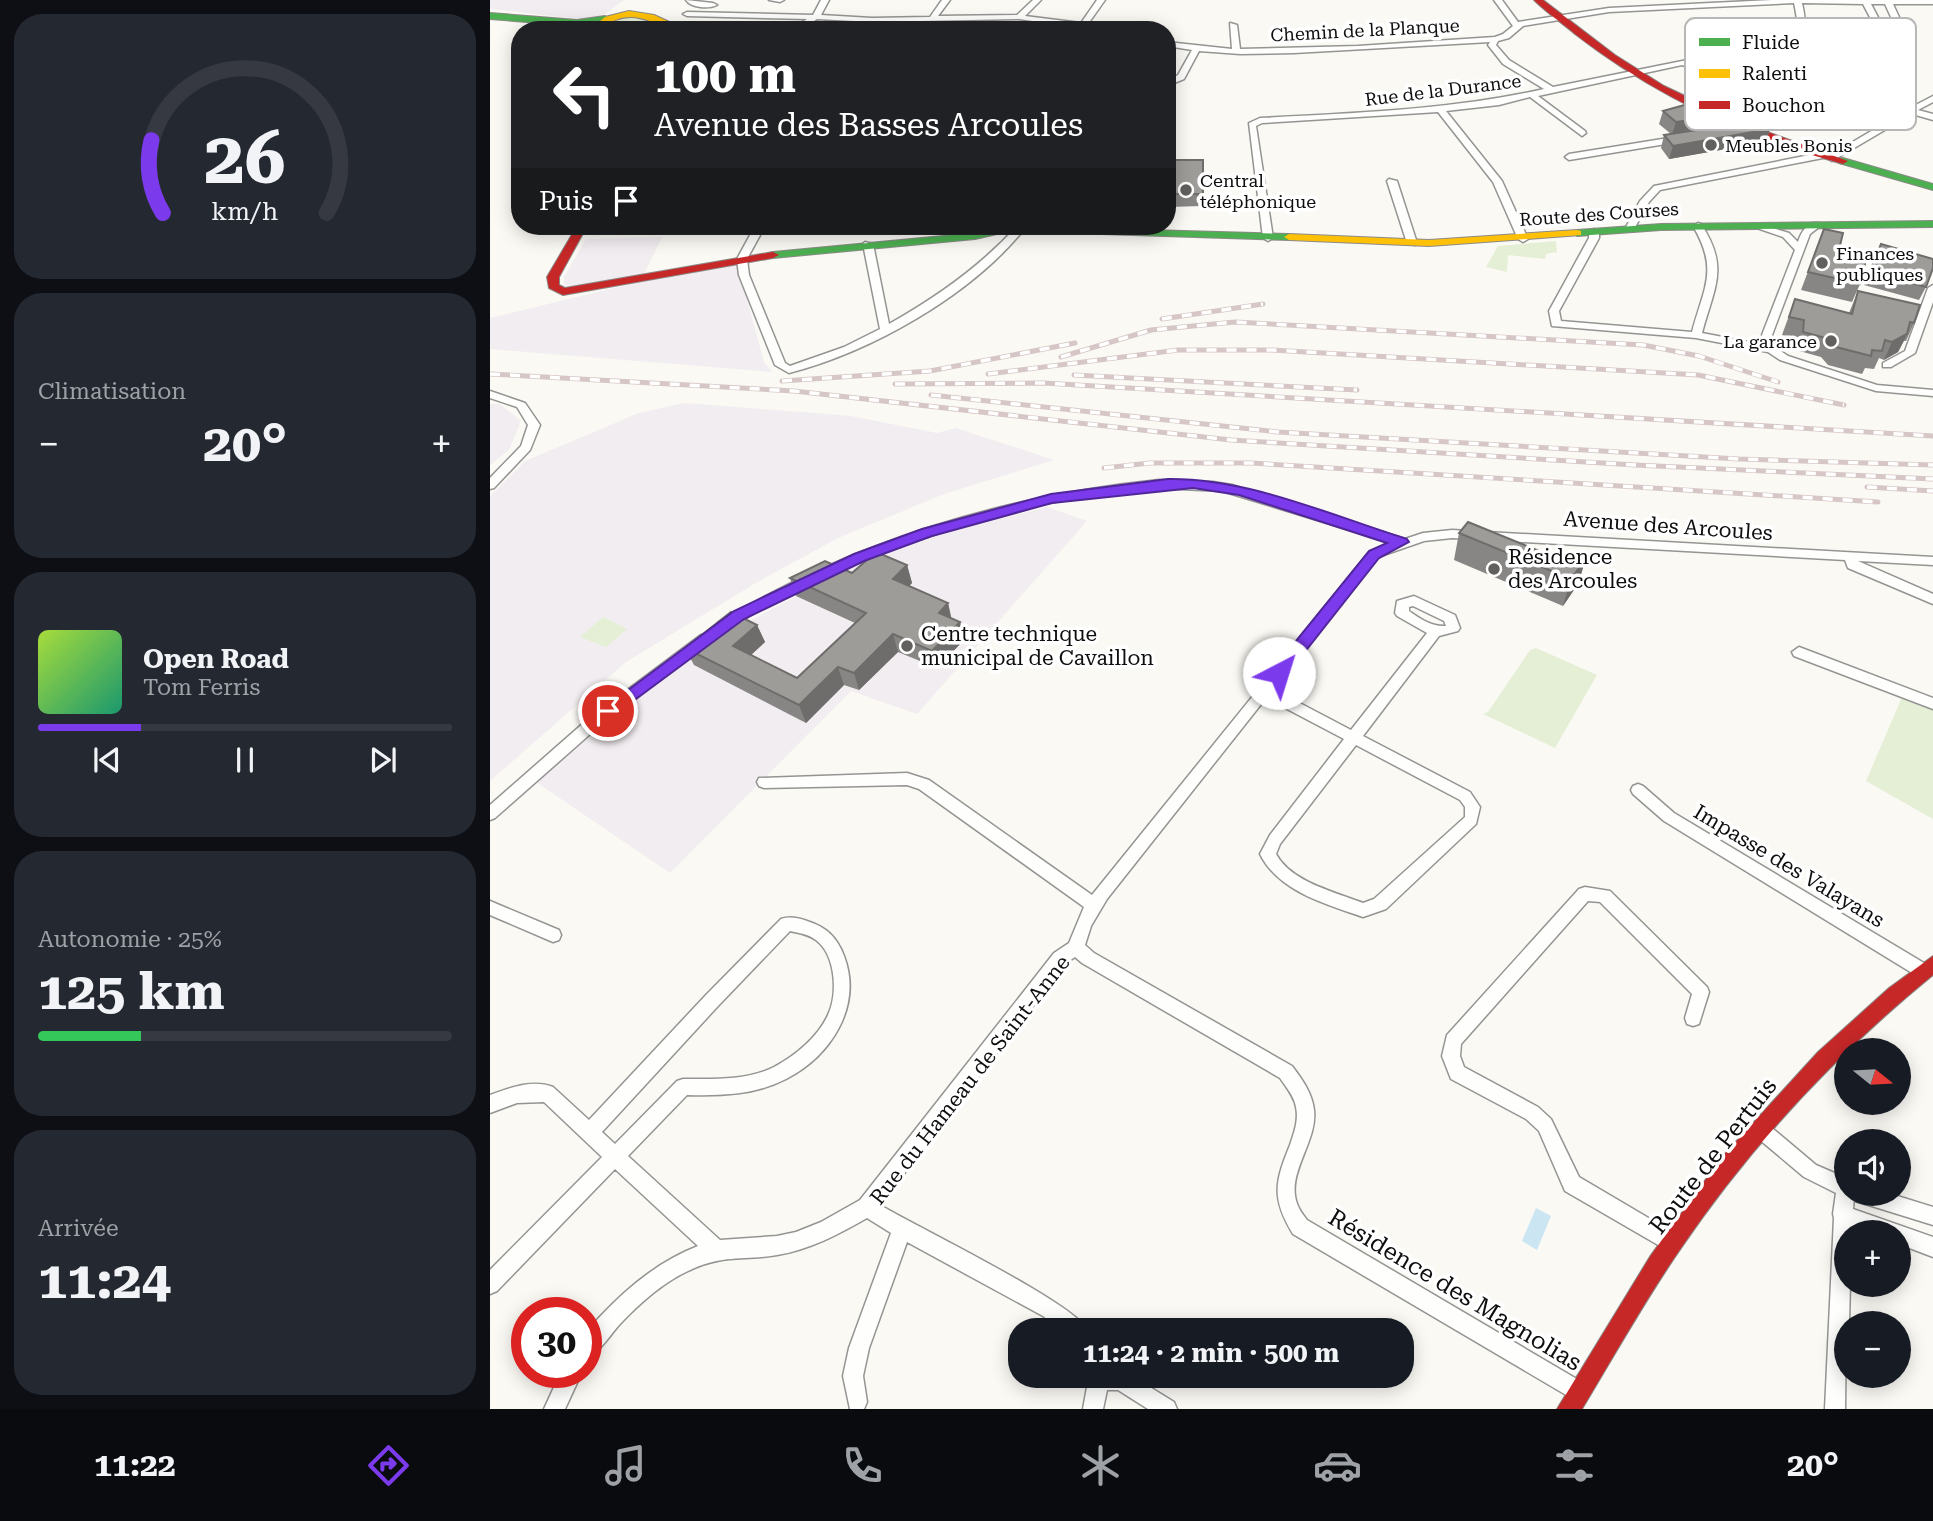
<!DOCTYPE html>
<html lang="fr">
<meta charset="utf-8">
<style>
:root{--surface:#171b24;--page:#242831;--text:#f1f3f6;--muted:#9ea1a6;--line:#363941;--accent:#7c3aed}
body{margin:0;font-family:"Roboto Serif",serif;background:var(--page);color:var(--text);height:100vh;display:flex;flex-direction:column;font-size:26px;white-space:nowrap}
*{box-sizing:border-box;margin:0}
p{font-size:23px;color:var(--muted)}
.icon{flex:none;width:38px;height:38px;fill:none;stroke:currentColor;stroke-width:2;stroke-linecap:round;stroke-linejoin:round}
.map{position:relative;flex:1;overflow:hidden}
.panel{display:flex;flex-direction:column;gap:14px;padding:14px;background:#0d0f14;width:490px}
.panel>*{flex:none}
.guide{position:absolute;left:21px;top:21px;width:665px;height:214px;border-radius:28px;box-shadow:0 4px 18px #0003;background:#202124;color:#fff;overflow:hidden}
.needle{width:46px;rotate:108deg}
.fabs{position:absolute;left:1344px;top:1038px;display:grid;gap:14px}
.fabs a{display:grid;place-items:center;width:77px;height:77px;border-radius:50%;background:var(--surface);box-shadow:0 4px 18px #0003;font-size:35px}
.speed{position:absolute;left:21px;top:1297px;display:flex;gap:14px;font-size:35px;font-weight:700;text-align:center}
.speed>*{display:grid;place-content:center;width:91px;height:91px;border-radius:50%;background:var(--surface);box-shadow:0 4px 18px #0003;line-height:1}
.speed .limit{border:10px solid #d22;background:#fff;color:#111}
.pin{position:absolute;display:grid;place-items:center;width:60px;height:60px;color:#fff;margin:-30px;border:4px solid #fff;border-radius:50%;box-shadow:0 2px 7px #0007}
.me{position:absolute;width:77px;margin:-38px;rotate:40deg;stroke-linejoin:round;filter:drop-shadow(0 0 5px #0008)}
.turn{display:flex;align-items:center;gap:24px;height:147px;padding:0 28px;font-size:32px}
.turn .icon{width:91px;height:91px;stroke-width:2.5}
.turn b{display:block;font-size:49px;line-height:60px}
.then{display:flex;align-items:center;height:66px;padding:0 28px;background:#0003;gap:14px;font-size:26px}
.big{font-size:52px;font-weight:700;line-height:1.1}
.panel .tile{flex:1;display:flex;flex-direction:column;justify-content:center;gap:10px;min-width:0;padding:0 24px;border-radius:28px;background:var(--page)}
.panel .dial{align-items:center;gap:0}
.dial svg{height:182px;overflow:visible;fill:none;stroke:var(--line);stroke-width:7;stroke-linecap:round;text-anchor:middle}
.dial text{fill:var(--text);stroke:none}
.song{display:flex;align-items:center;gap:21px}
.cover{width:84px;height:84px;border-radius:10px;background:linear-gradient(135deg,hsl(80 70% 55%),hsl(160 70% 35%))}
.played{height:7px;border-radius:4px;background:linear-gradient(90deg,var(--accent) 25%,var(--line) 25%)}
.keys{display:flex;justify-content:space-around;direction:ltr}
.heat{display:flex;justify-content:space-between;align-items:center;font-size:38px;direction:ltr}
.charge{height:10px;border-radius:5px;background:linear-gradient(90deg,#34c759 25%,var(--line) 0)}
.trip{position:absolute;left:518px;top:1318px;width:406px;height:70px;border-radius:28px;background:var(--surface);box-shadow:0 4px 18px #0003;font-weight:700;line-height:70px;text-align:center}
.tabs{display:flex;height:112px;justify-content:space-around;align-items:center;background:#090b0e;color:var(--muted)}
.tabs .icon{width:49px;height:49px}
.tabs .current{color:var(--accent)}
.tabs b{font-size:32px;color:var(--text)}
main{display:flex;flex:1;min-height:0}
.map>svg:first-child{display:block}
</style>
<main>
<section class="panel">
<div class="tile dial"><svg viewBox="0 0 100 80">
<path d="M14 69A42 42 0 1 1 86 69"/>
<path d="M14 69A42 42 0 0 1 9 37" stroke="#7c3aed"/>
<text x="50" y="56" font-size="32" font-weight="700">26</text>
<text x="50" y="72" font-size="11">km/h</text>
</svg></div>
<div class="tile"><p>Climatisation</p>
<div class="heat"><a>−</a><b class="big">20°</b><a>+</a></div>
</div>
<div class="tile">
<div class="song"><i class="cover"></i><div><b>Open Road</b><p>Tom Ferris</p></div></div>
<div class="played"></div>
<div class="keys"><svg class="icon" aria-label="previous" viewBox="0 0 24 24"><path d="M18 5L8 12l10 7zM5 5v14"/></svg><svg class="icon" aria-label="pause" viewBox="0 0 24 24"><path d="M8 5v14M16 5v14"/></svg><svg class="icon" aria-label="next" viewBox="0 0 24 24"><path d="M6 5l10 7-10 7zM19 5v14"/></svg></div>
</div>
<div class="tile"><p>Autonomie · 25%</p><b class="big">125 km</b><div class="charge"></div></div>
<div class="tile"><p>Arrivée</p><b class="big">11:24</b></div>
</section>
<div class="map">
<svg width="1443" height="1409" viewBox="0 0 1443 1409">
<rect width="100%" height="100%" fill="#faf9f4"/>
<path fill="#f2edf0" d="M0,0H134L115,14L93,19L0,9Z
M172,237L154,274L93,287L74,285V277L96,239Z
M247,263L274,362L282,372L0,349V318L128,287Z
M194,403L361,416L447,433L466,428L564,460L454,494L348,538L264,584L136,662L0,781V496L35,461L149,413Z
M0,404H10L31,421L19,450L0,465Z
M557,507L597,521L427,714L361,691L180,873L46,782L140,700L263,619L369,564L456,533Z"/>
<path fill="#e4efd5" d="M138,16L156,18L158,23L149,30L117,28L120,22Z
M1066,241L1067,252L1056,254L1055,259L1018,255L1017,272L996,267L1008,246Z
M113,617L137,629L116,647L90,637Z
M1046,648L1107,675L1065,748L993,714L998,712L1040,650Z
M1412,697L1443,709V819L1376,781Z"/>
<path fill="#cbe5f3" d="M1046,1208L1061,1216L1047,1250L1032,1241Z"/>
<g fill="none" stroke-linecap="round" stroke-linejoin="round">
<defs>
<path id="street" d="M196,0L223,3L227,5C219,9 201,8 196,0Z
M279,0H294L290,2Z
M331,0H339L331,15L382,18L440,17L452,0H460L448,16L527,15L543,0H551L535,16L591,23L607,0H615L598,24L625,30H603L529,19L382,22L327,19L311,30H301L317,19L197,16L193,14L197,12L323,15Z
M1004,0H1012L1028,22L1119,8L1282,0H1443V4H1403L1414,28L1410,30L1406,28L1395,4H1381L1399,38L1402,49L1398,51L1394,49L1391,38L1373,4L1312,3C1319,35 1316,49 1293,72L1420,108L1443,96V102L1428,110L1443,114V120L1422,114L1342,161L1338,158L1339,156L1383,130L1313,106L1298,115H1292V111L1305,104L1263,89L1218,110H1212V106L1256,87L1192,65L1048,96L1095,131L1096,133L1092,136L1040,97L1009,105L956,111L1012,181L1038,239L1033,242L1028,239L1003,182L948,112L772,123L766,126L783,238L778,241L773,238L759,123L770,118C865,113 961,110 1054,89L1013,64L998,45L1000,42L804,53L750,54L709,51L694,79L677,86V81L688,75L702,50L677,46V42L742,49L740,23L747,25L750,49L868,46L1005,37L1013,34L1023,26ZM1304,3C1311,34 1309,49 1285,70L1227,54L1063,87L1019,60L1006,45L1008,41L1019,38L1033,26L1119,12ZM1227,58L1280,73L1262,83L1202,63ZM1287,76L1414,112L1389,126L1270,86Z
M1191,136L1195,139L1194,141L1079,160L1075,157L1079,154Z
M1335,152L1339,155L1338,157L1170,190L1159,202L1143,231L1135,229L1150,201L1164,186Z
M899,179L907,181L927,243L925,245L917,243L897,181Z
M1208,223L1211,224C1240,268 1224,287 1212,333L1274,345L1272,335L1305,250L1293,237L1264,227L1269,224L1299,233L1308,242C1311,232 1318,221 1329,223V227L1320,234L1282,335L1286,348L1298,356L1387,385L1443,390V396L1386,391L1290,360L1278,352L1206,338L1062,326L1059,311L1099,238V232L1104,229L1109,232V238L1069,311L1071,321L1202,332C1214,287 1229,270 1203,226Z
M265,226H275L257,259L259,275L295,363L300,366L354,347L390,329L373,244L375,242L383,244L399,324C447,297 490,267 527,226L535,228C482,295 381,352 299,373L285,365L249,275L247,259Z
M1443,285V302L1425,353L1401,367H1393V363L1415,351L1438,288Z
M0,391L35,403L50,425L40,450L4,488L0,489V478L31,446L38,425L27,407L0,398Z
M669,480L723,482L742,485L915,539L933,533L962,530L1443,557V565L1368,561L1443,594V604L1358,568L1355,560L962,538L934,541L888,557L783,689L861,730L937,633L907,616L905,613L907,601L924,596L965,615L970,628L968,631L949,636L873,736L980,792L990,807L986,824L896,909L873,917C836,904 789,892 770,854L780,835L854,739L776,698L617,899L601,926L595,945L604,953L802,1066C812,1079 822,1093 824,1110C828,1142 794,1175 808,1206C810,1211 814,1216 817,1220L1097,1385L1100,1392L1097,1399L1090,1402L1083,1399L803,1234C781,1198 785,1182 800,1145C804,1133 809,1120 806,1107C804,1096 796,1087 790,1078L592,963L585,957L576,963L390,1205C425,1226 586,1304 597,1330H571L553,1316L417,1242L379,1348L373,1376L377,1402L374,1409H360L353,1376L359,1348L401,1233L377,1218C349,1234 319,1250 287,1255C253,1261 232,1254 198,1271C172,1283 150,1303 130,1324C120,1335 110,1352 96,1358V1332C128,1296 162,1264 208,1246L125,1169L7,1291L0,1294V1270L112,1157L54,1102L27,1103L0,1113V1095C19,1088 43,1079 63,1087L99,1120L216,995L291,919C300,916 309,918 317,921C336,927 347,937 354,956C373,1006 341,1056 296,1079C265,1095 231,1096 197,1095L138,1156L230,1240L287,1236L306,1232L331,1222L370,1200L564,953L579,943L594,907L429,789L417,785L274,788L269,786L267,782L269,778L417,773L439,780L602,895L880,551L902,543L732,491L669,488L606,494L539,507L474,525L407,547L343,573L286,600L239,628H229L227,625L229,622C364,542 513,496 669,480ZM923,606L954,621L956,626C942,627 930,619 919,611V607ZM866,745L970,800L975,807V817L884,899L873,903C845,892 801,882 786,854L790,844ZM300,931C309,933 318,934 326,940C346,955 348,994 338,1015C328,1037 305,1056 284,1067C257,1081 222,1079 193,1079L187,1081L125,1144L112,1132L228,1006Z
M211,635L216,637L218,640L216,643L107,728L5,818L0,820V805L97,720Z
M1309,647L1443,698V709L1304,656L1302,652Z
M1148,784L1153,786L1184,813L1439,966L1441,971L1439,976L1433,978L1427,976L1174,821L1143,794L1141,790L1143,786Z
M1095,887L1120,891L1217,987L1219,992L1209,1024L1203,1026L1197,1024L1195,1018L1202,994L1110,902L1098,901L971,1044L970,1056L974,1067L1048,1107L1061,1119L1089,1177L1189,1236L1192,1243L1189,1250L1182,1253L1075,1191L1049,1131L1036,1119L961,1079L952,1056L957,1035L1089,889Z
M0,901L69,930L71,935L69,940L63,942L0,915Z
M1270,1120L1276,1123L1326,1165L1356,1178V1194H1401L1443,1207V1225L1372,1203L1365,1201L1364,1197L1363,1209L1443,1237V1257L1409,1244V1232H1376L1363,1227L1362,1232H1356V1284H1360L1359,1323H1356L1355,1409H1335L1344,1218L1343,1214L1346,1193L1314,1177L1264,1135L1261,1129L1264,1123Z
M71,1372H92L75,1409H54Z
M599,1376H642L684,1402L687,1409H658L628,1390H617L613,1409H593Z"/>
<path id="fast" d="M0,13L87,20L115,16L119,19L87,26L0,19Z
M1353,158L1443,184V190L1349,163V159Z
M1443,221V227L1171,230L1087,236L1082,233L1087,230L1171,224Z
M516,226L799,234L804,237L799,240L520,231L485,239L283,258L277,255L283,252L485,233Z"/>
<path id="slow" d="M139,11L164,15L197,30C162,30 148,2 111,28L104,26L115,17Z
M1087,230L1091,231V235L939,246L799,240L794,237L799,234L939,240Z"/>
<path id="jam" d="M1044,0H1053L1125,55L1174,86L1250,122L1358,161L1353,164C1256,138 1165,96 1085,34C1072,23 1056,12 1044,0Z
M87,226H97L69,277V285L75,288L283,252L289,255L283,258L73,295L59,288L57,277Z
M1443,956V975C1345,1055 1260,1146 1189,1251C1154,1302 1124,1356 1092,1409H1067L1161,1255L1232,1157L1328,1052L1399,988Z"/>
</defs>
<use href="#street" stroke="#949492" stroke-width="3"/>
<use href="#fast" stroke="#8b8a88" stroke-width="2"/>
<use href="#slow" stroke="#8b8a88" stroke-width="2"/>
<use href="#jam" stroke="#8b8a88" stroke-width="2"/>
<use href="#street" fill="#fefefd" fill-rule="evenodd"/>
<use href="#fast" fill="#4caf50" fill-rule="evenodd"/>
<use href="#slow" fill="#ffc107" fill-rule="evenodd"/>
<use href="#jam" fill="#c62828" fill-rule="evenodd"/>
<defs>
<path id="rail" d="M672,319L773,304
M571,357L661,330L745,322L1153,345L1209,356L1288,382
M0,374L304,391L741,440L1145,465L1443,479
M498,374L688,350H782L1208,375L1354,405
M584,375L867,390
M292,381L440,371L585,343
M405,384L554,383L1443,436
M441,395L788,432L1249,459L1443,465
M614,468L660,463H761L1388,502
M1377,487L1443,491"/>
</defs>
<use href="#rail" stroke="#d6c6c6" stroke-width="5"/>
<use href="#rail" stroke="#fff" stroke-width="3.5" stroke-dasharray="10" stroke-linecap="butt"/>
</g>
<path fill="#888684" d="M1173,111L1241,114L1238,125L1280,129L1276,142L1179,159L1171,148L1174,135L1181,134L1169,124Z
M713,160V206L678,207L677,194Z
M1334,229L1347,258L1370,284L1362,302L1311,290Z
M1391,244L1436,287L1429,300L1374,285Z
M1368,291L1424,323L1416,341H1414L1408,352L1394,360L1389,358L1384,369L1375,368L1372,374L1338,365L1331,357L1306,350V338L1292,335L1305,299L1359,313Z
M969,533L1074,561L1096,558L1088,584L1073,606L964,560Z
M417,565L422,583L419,586L458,603L461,618L470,622L474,640L447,668L408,652L369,690L354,685L316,723L204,665L195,648L267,625L275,642L261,655L307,678L365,623L306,596L300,578L362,573Z"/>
<path fill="#6f6d6b" d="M1241,114L1237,126L1182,135L1186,122Z
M1280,129L1276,142L1179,159L1183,146Z
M1417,334L1408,352L1394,360L1402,342Z
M1096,558L1088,584L1073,606L1081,579Z
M417,565L422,583L408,597L403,579Z
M458,603L462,621L449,613Z
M470,622L474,640L447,668L442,651Z
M267,625L275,642L251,664L243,646Z
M403,634L408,652L369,690L364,673Z
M348,667L354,685L316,723L309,705Z"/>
<path fill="#9e9c99" stroke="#6f6d6b" stroke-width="2" d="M1212,100L1241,114L1186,122L1173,111Z
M1260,122L1280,129L1183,146L1174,135Z
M679,160H713V194H677Z
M1334,229L1353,233L1347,258L1375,264L1370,284L1318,272Z
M1391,244L1443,259V268L1436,287L1380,271Z
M1368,291L1430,305L1424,323L1420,322L1417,334L1402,342L1395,340L1392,351L1382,350L1381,356L1346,347L1339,339L1313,332L1314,320L1299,317L1305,299L1362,314Z
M978,522L1074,561L1081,552L1096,558L1081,579L969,533Z
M386,552L417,565L403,579L458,603L449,613L470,622L442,651L403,634L364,673L348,667L309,705L195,648L241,612L267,625L243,646L307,678L376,613L300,578L335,561L362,573Z"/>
<path fill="#7c3aed" stroke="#51269a" stroke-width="2" d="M678,479C759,478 840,515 917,539L919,542L889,558L795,677L789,678L781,673L784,668L879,551L897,543L749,495L703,488L562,503L442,536L374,561L254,619L123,716H112L110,711L244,611L364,554L432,529L561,494Z"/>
<g fill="#61605e" stroke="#fff" stroke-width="2.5">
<circle cx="1221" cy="145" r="7"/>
<circle cx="696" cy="190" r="7"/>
<circle cx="1332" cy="263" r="7"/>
<circle cx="1341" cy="341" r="7"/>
<circle cx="1004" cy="569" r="7"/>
<circle cx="417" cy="646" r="7"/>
</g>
<g text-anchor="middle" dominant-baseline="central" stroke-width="7" stroke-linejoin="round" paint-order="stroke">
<g font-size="18" fill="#0e0e0e" stroke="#fff">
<text transform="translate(875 30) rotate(-3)">Chemin de la Planque</text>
<text transform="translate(953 90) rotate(-7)">Rue de la Durance</text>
<text transform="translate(1109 214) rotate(-4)">Route des Courses</text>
</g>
<g font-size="18" fill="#0e0e0e" stroke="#fff" text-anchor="start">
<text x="1235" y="145">Meubles Bonis</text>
<text x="710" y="180">Central<tspan x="710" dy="21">téléphonique</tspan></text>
<text x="1346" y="253">Finances<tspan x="1346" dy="21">publiques</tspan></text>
<text x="1327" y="341" text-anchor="end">La garance</text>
</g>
<g font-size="21" fill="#0e0e0e" stroke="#fff">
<text transform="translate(1178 526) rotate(4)">Avenue des Arcoules</text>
<text transform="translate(1299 866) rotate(31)">Impasse des Valayans</text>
<text transform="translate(480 1080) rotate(-52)">Rue du Hameau de Saint-Anne</text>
</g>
<g font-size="21" fill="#0e0e0e" stroke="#fff" text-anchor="start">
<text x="1018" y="557">Résidence<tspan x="1018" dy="24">des Arcoules</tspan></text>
<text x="431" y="634">Centre technique<tspan x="431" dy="24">municipal de Cavaillon</tspan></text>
</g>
<g font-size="24" fill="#0e0e0e" stroke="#fff">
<text transform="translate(1223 1156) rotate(-52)">Route de Pertuis</text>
<text transform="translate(965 1290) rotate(31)">Résidence des Magnolias</text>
</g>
</g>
<rect x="1195" y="18" width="231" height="112" rx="10" fill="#fff" stroke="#b7b7b7" stroke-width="2"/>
<rect x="1209" y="38" width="31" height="8" fill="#4caf50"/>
<rect x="1209" y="69" width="31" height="9" fill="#ffc107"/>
<rect x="1209" y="101" width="31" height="8" fill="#c62828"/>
<g font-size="19" fill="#0e0e0e">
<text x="1252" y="49">Fluide</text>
<text x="1252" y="80">Ralenti</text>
<text x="1252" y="112">Bouchon</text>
</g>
</svg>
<div class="fabs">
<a><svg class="needle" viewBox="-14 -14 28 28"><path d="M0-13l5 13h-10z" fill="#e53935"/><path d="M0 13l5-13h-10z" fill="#9ea1a6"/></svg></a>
<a><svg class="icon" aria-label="sound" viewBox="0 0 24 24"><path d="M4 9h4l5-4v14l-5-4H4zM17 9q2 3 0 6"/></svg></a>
<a>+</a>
<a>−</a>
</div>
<div class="speed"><div class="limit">30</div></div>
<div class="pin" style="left:118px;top:711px;background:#d93025"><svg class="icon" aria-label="arrive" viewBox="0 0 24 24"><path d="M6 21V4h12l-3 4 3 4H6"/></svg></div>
<svg class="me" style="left:789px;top:673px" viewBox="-20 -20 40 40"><circle r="19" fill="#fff"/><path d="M0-13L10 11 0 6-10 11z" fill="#7c3aed"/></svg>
<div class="trip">11:24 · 2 min · 500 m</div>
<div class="guide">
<div class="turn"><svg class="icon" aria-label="left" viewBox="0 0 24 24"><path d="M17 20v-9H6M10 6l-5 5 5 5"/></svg><div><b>100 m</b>Avenue des Basses Arcoules</div></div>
<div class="then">Puis<svg class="icon" aria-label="arrive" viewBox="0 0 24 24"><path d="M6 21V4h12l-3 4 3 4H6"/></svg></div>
</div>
</div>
</main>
<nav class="tabs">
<b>11:22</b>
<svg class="icon current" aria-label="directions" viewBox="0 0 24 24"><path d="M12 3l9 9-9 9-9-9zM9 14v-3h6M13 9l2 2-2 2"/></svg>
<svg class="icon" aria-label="music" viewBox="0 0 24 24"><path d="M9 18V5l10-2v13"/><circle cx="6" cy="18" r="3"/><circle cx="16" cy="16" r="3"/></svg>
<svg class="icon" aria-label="phone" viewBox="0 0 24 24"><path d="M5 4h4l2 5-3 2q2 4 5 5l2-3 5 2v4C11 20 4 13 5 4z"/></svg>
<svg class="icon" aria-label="climate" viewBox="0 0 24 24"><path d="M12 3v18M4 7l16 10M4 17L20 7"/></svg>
<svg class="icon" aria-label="car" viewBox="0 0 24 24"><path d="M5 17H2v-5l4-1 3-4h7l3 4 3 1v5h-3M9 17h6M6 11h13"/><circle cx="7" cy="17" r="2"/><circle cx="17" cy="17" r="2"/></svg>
<svg class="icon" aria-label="filters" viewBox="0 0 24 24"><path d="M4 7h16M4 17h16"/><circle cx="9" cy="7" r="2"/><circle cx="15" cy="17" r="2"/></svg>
<b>20°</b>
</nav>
